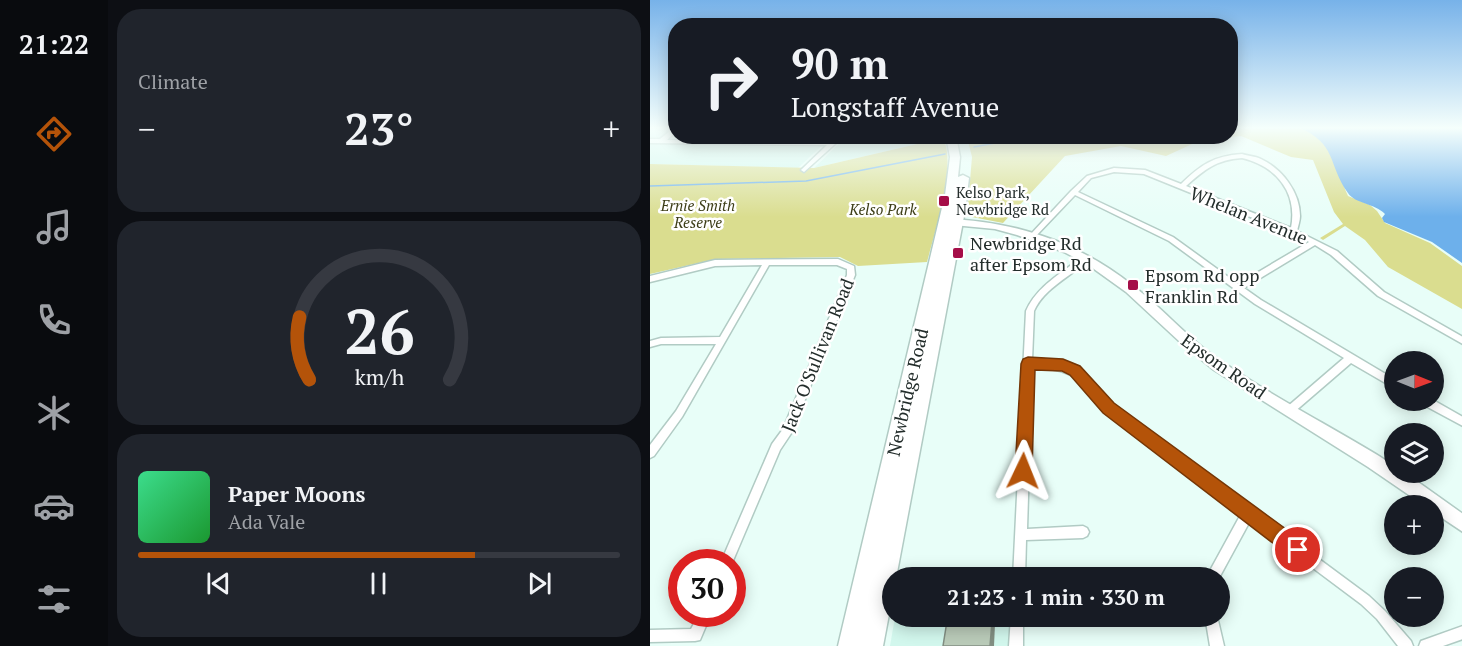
<!DOCTYPE html>
<meta charset="utf-8">
<style>
:root{--surface:#171b24;--page:#20242c;--text:#f1f3f6;--muted:#9ea1a6;--line:#363941;--accent:#b45309}
body{margin:0;font-family:"PT Serif",serif;background:var(--page);color:var(--text);height:100vh;display:flex;flex-direction:column;font-size:22px;white-space:nowrap}
*{box-sizing:border-box;margin:0}
p{font-size:20px;color:var(--muted)}
.icon{flex:none;width:33px;height:33px;fill:none;stroke:currentColor;stroke-width:2;stroke-linecap:round;stroke-linejoin:round}
.map{position:relative;flex:1;overflow:hidden}
.sheet{display:flex;flex-direction:column;gap:9px;padding:9px;background:#0d0f14;width:542px}
.sheet>*{flex:none}
.banner{position:absolute;left:18px;top:18px;width:570px;height:126px;border-radius:24px;box-shadow:0 3px 15px #0003;background:#171b24;color:var(--text);overflow:hidden}
.needle{width:39px;rotate:91deg}
.fabs{position:absolute;left:734px;top:351px;display:grid;gap:12px}
.fabs a{display:grid;place-items:center;width:60px;height:60px;border-radius:50%;background:var(--surface);box-shadow:0 3px 15px #0003;font-size:30px}
.speed{position:absolute;left:18px;top:549px;display:flex;gap:12px;font-size:30px;font-weight:700;text-align:center}
.speed>*{display:grid;place-content:center;width:78px;height:78px;border-radius:50%;background:var(--surface);box-shadow:0 3px 15px #0003;line-height:1}
.speed .limit{border:9px solid #d22;background:#fff;color:#111}
.pin{position:absolute;display:grid;place-items:center;width:51px;height:51px;color:#fff;margin:-26px;border:3px solid #fff;border-radius:50%;box-shadow:0 2px 6px #0007}
.me{position:absolute;width:66px;margin:-33px;rotate:2deg;stroke-linejoin:round;filter:drop-shadow(0 0 4px #0008)}
.turn{display:flex;align-items:center;gap:21px;height:126px;padding:0 24px;font-size:27px}
.turn .icon{width:78px;height:78px;stroke-width:2.5}
.turn b{display:block;font-size:42px;line-height:51px}
.big{font-size:45px;font-weight:800;line-height:1.1}
.sheet .tile{flex:1;display:flex;flex-direction:column;justify-content:center;gap:9px;min-width:0;padding:0 21px;border-radius:24px;background:var(--page)}
.sheet .dial{align-items:center;gap:0}
.dial svg{height:156px;overflow:visible;fill:none;stroke:var(--line);stroke-width:7;stroke-linecap:round;text-anchor:middle}
.dial text{fill:var(--text);stroke:none}
.song{display:flex;align-items:center;gap:18px}
.cover{width:72px;height:72px;border-radius:9px;background:linear-gradient(135deg,hsl(150 70% 55%),hsl(130 70% 35%))}
.played{height:6px;border-radius:3px;background:linear-gradient(90deg,var(--accent) 70%,var(--line) 70%)}
.keys{display:flex;justify-content:space-around;direction:ltr}
.heat{display:flex;justify-content:space-between;align-items:center;font-size:33px;direction:ltr}
.trip{position:absolute;left:232px;top:567px;width:348px;height:60px;border-radius:30px;background:var(--surface);box-shadow:0 3px 15px #0003;font-weight:800;line-height:60px;text-align:center}
main{display:flex;flex:1;min-height:0}
.tab-bar{display:flex;flex-direction:column;width:108px;justify-content:space-around;align-items:center;background:#090b0e;color:var(--muted)}
.tab-bar .icon{width:42px;height:42px}
.tab-bar .current{color:var(--accent)}
.tab-bar b{font-size:27px;color:var(--text)}
.map>svg:first-child{display:block}
</style>
<main>
<nav class="tab-bar">
<b>21:22</b>
<svg class="icon current" aria-label="directions" viewBox="0 0 24 24"><path d="M12 3l9 9-9 9-9-9zM9 14v-3h6M13 9l2 2-2 2"/></svg>
<svg class="icon" aria-label="music" viewBox="0 0 24 24"><path d="M9 18V5l10-2v13"/><circle cx="6" cy="18" r="3"/><circle cx="16" cy="16" r="3"/></svg>
<svg class="icon" aria-label="phone" viewBox="0 0 24 24"><path d="M5 4h4l2 5-3 2q2 4 5 5l2-3 5 2v4C11 20 4 13 5 4z"/></svg>
<svg class="icon" aria-label="climate" viewBox="0 0 24 24"><path d="M12 3v18M4 7l16 10M4 17L20 7"/></svg>
<svg class="icon" aria-label="car" viewBox="0 0 24 24"><path d="M5 17H2v-5l4-1 3-4h7l3 4 3 1v5h-3M9 17h6M6 11h13"/><circle cx="7" cy="17" r="2"/><circle cx="17" cy="17" r="2"/></svg>
<svg class="icon" aria-label="filters" viewBox="0 0 24 24"><path d="M4 7h16M4 17h16"/><circle cx="9" cy="7" r="2"/><circle cx="15" cy="17" r="2"/></svg>
</nav>
<section class="sheet">
<div class="tile"><p>Climate</p>
<div class="heat"><a>−</a><b class="big">23°</b><a>+</a></div>
</div>
<div class="tile dial"><svg viewBox="0 0 100 80">
<path d="M14 69A42 42 0 1 1 86 69"/>
<path d="M14 69A42 42 0 0 1 9 37" stroke="#b45309"/>
<text x="50" y="56" font-size="32" font-weight="700">26</text>
<text x="50" y="72" font-size="11">km/h</text>
</svg></div>
<div class="tile">
<div class="song"><i class="cover"></i><div><b>Paper Moons</b><p>Ada Vale</p></div></div>
<div class="played"></div>
<div class="keys"><svg class="icon" aria-label="previous" viewBox="0 0 24 24"><path d="M18 5L8 12l10 7zM5 5v14"/></svg><svg class="icon" aria-label="pause" viewBox="0 0 24 24"><path d="M8 5v14M16 5v14"/></svg><svg class="icon" aria-label="next" viewBox="0 0 24 24"><path d="M6 5l10 7-10 7zM19 5v14"/></svg></div>
</div>
</section>
<div class="map">
<svg width="813" height="646" viewBox="0 0 813 646">
<rect width="100%" height="100%" fill="#e8fef8"/>
<path fill="#d2f7ed" d="M0,127H25L26,136L181,137L148,168L0,164Z
M292,136L293,138L164,168L196,137Z
M245,617H360L358,646H240Z"/>
<path fill="#dadd8f" d="M581,127C613,127 657,117 678,148C685,159 692,183 698,196L720,205L727,211L735,223L780,243L812,266V309L738,267L715,240L695,226L673,240L670,238L693,224L684,212L663,160L641,157L591,136L551,140L516,156L471,146L415,156L353,223L317,216L322,157L317,137L580,136Z
M293,138C307,166 285,231 277,262L208,266L190,257L66,259L0,274V164L164,168Z"/>
<path fill="#6db0eb" d="M648,127H812V263L782,242L734,222L732,218L735,214C725,203 705,204 698,193C677,164 688,144 648,127Z"/>
<g fill="none" stroke-linecap="round" stroke-linejoin="round">
<path stroke="#6db0eb" stroke-width="1.5" d="M324,147L366,139L454,136
M0,186L156,181L295,154"/>
<defs>
<path id="street" d="M25,127L26,131L17,140L180,141L185,136H191L185,144L154,172L151,170L152,169L177,145L0,143V139H10Z
M592,154C598,156 605,156 611,159C632,169 650,192 650,216C650,221 648,226 647,231L687,251L734,292L813,337V344L728,296L681,255L665,245L594,288L611,300L744,379V388L701,363L643,413L640,414L637,413L635,410L637,407L694,358L605,304L519,241L425,195L385,237H381L380,235L421,191L437,176L464,168L495,170L531,184C551,165 563,156 592,154ZM592,158C626,166 648,192 641,228L536,186C555,169 566,160 592,158ZM464,172L494,174L652,238L659,242L588,284L523,237L428,192L441,178Z
M432,257H438L439,259C421,277 395,287 384,311L382,360C426,361 435,373 461,405L719,596L735,611L761,641L763,646H748L727,619L711,604L600,521L569,578H556L591,514L455,411C430,380 425,368 382,368L377,529L433,526L437,528L439,532L437,536L433,538L376,540L375,578H363L376,311C387,286 412,273 432,257Z
M188,259L204,266L205,275L142,432L130,450L82,563L71,562L122,444L133,429L197,275V269L187,265H119L32,417L4,456L0,458V445L26,411L66,344H11L0,347V341L11,338L70,337L112,265L65,266L0,282V276L65,260Z
M769,400H783L813,417V426L770,403Z
M49,614H61L50,640L45,641L0,642V630L41,629Z
M361,616H373V646H359Z
M555,616H567L574,646H560Z
M813,626V639L793,646H769L771,641Z"/>
<path id="secondary" d="M296,219C364,221 428,242 482,285C510,306 533,333 561,354C614,392 673,422 729,456L744,466V472H754L813,514V532L783,512V506H775L718,467L564,370L530,342L476,292L437,264L414,252L367,235L345,229L293,224V220Z"/>
<path id="highway" d="M296,136H306L310,157L308,177L313,175L319,178L315,211L246,578H243V593L233,646H188L295,195L300,157Z"/>
</defs>
<use href="#street" stroke="#b1cbc4" stroke-width="3"/>
<use href="#secondary" stroke="#b1cbc4" stroke-width="3"/>
<use href="#highway" stroke="#b1cbc4" stroke-width="3"/>
<use href="#street" fill="#fff" fill-rule="evenodd"/>
<use href="#secondary" fill="#fff" fill-rule="evenodd"/>
<use href="#highway" fill="#fff" fill-rule="evenodd"/>
</g>
<path fill="#828e82" d="M342,621L345,624L344,646H340Z"/>
<path fill="#bacbb9" stroke="#828e82" stroke-width="1.5" d="M297,621H342L340,646H293Z"/>
<linearGradient id="sky" x2="0" y2="1"><stop stop-color="#77b2e9"/><stop offset="0.59" stop-color="#f5fffc"/><stop offset="1" stop-color="#f5fffc" stop-opacity="0"/></linearGradient>
<rect width="813" height="217" fill="url(#sky)"/>
<path fill="#b45309" stroke="#753606" stroke-width="1.5" d="M378,357L413,359L430,366L464,403L655,543L658,550L655,557L648,560L641,557L453,413L420,375L412,371L385,370L382,471L379,477L373,479L367,477L365,471L371,364L373,359Z"/>
<g fill="#a50e48" stroke="#fff" stroke-width="2">
<rect x="288" y="195" width="12" height="12" rx="3"/>
<rect x="302" y="247" width="12" height="12" rx="3"/>
<rect x="477" y="279" width="12" height="12" rx="3"/>
</g>
<g text-anchor="middle" dominant-baseline="central" stroke-width="5" stroke-linejoin="round" paint-order="stroke">
<g font-size="15" fill="#232d2b" stroke="#fff" text-anchor="start">
<text x="306" y="192">Kelso Park,<tspan x="306" dy="17">Newbridge Rd</tspan></text>
</g>
<g font-size="15" font-style="italic" fill="#3d3e18" stroke="#fff">
<text x="48" y="205">Ernie Smith<tspan x="48" dy="17">Reserve</tspan></text>
<text x="233" y="209">Kelso Park</text>
</g>
<g font-size="18" fill="#232d2b" stroke="#fff">
<text transform="translate(599 215) rotate(22)">Whelan Avenue</text>
<text transform="translate(167 355) rotate(-68)">Jack O'Sullivan Road</text>
<text transform="translate(574 366) rotate(35)">Epsom Road</text>
<text transform="translate(257 392) rotate(-77)">Newbridge Road</text>
</g>
<g font-size="18" fill="#232d2b" stroke="#fff" text-anchor="start">
<text x="320" y="243">Newbridge Rd<tspan x="320" dy="21">after Epsom Rd</tspan></text>
<text x="495" y="275">Epsom Rd opp<tspan x="495" dy="21">Franklin Rd</tspan></text>
</g>
</g>
</svg>
<div class="fabs">
<a><svg class="needle" viewBox="-14 -14 28 28"><path d="M0-13l5 13h-10z" fill="#e53935"/><path d="M0 13l5-13h-10z" fill="#9ea1a6"/></svg></a>
<a><svg class="icon" aria-label="layers" viewBox="0 0 24 24"><path d="M12 4l9 5-9 5-9-5zM3 14l9 5 9-5"/></svg></a>
<a>+</a>
<a>−</a>
</div>
<div class="speed"><div class="limit">30</div></div>
<div class="pin" style="left:648px;top:550px;background:#d93025"><svg class="icon" aria-label="arrive" viewBox="0 0 24 24"><path d="M6 21V4h12l-3 4 3 4H6"/></svg></div>
<svg class="me" style="left:373px;top:471px" viewBox="-20 -20 40 40"><path d="M0-17L14 15 0 8-14 15z" fill="#b45309" stroke="#fff" stroke-width="4"/></svg>
<div class="trip">21:23 · 1 min · 330 m</div>
<div class="banner">
<div class="turn"><svg class="icon" aria-label="right" viewBox="0 0 24 24"><path d="M7 20v-9h11M14 6l5 5-5 5"/></svg><div><b>90 m</b>Longstaff Avenue</div></div>
</div>
</div>
</main>
